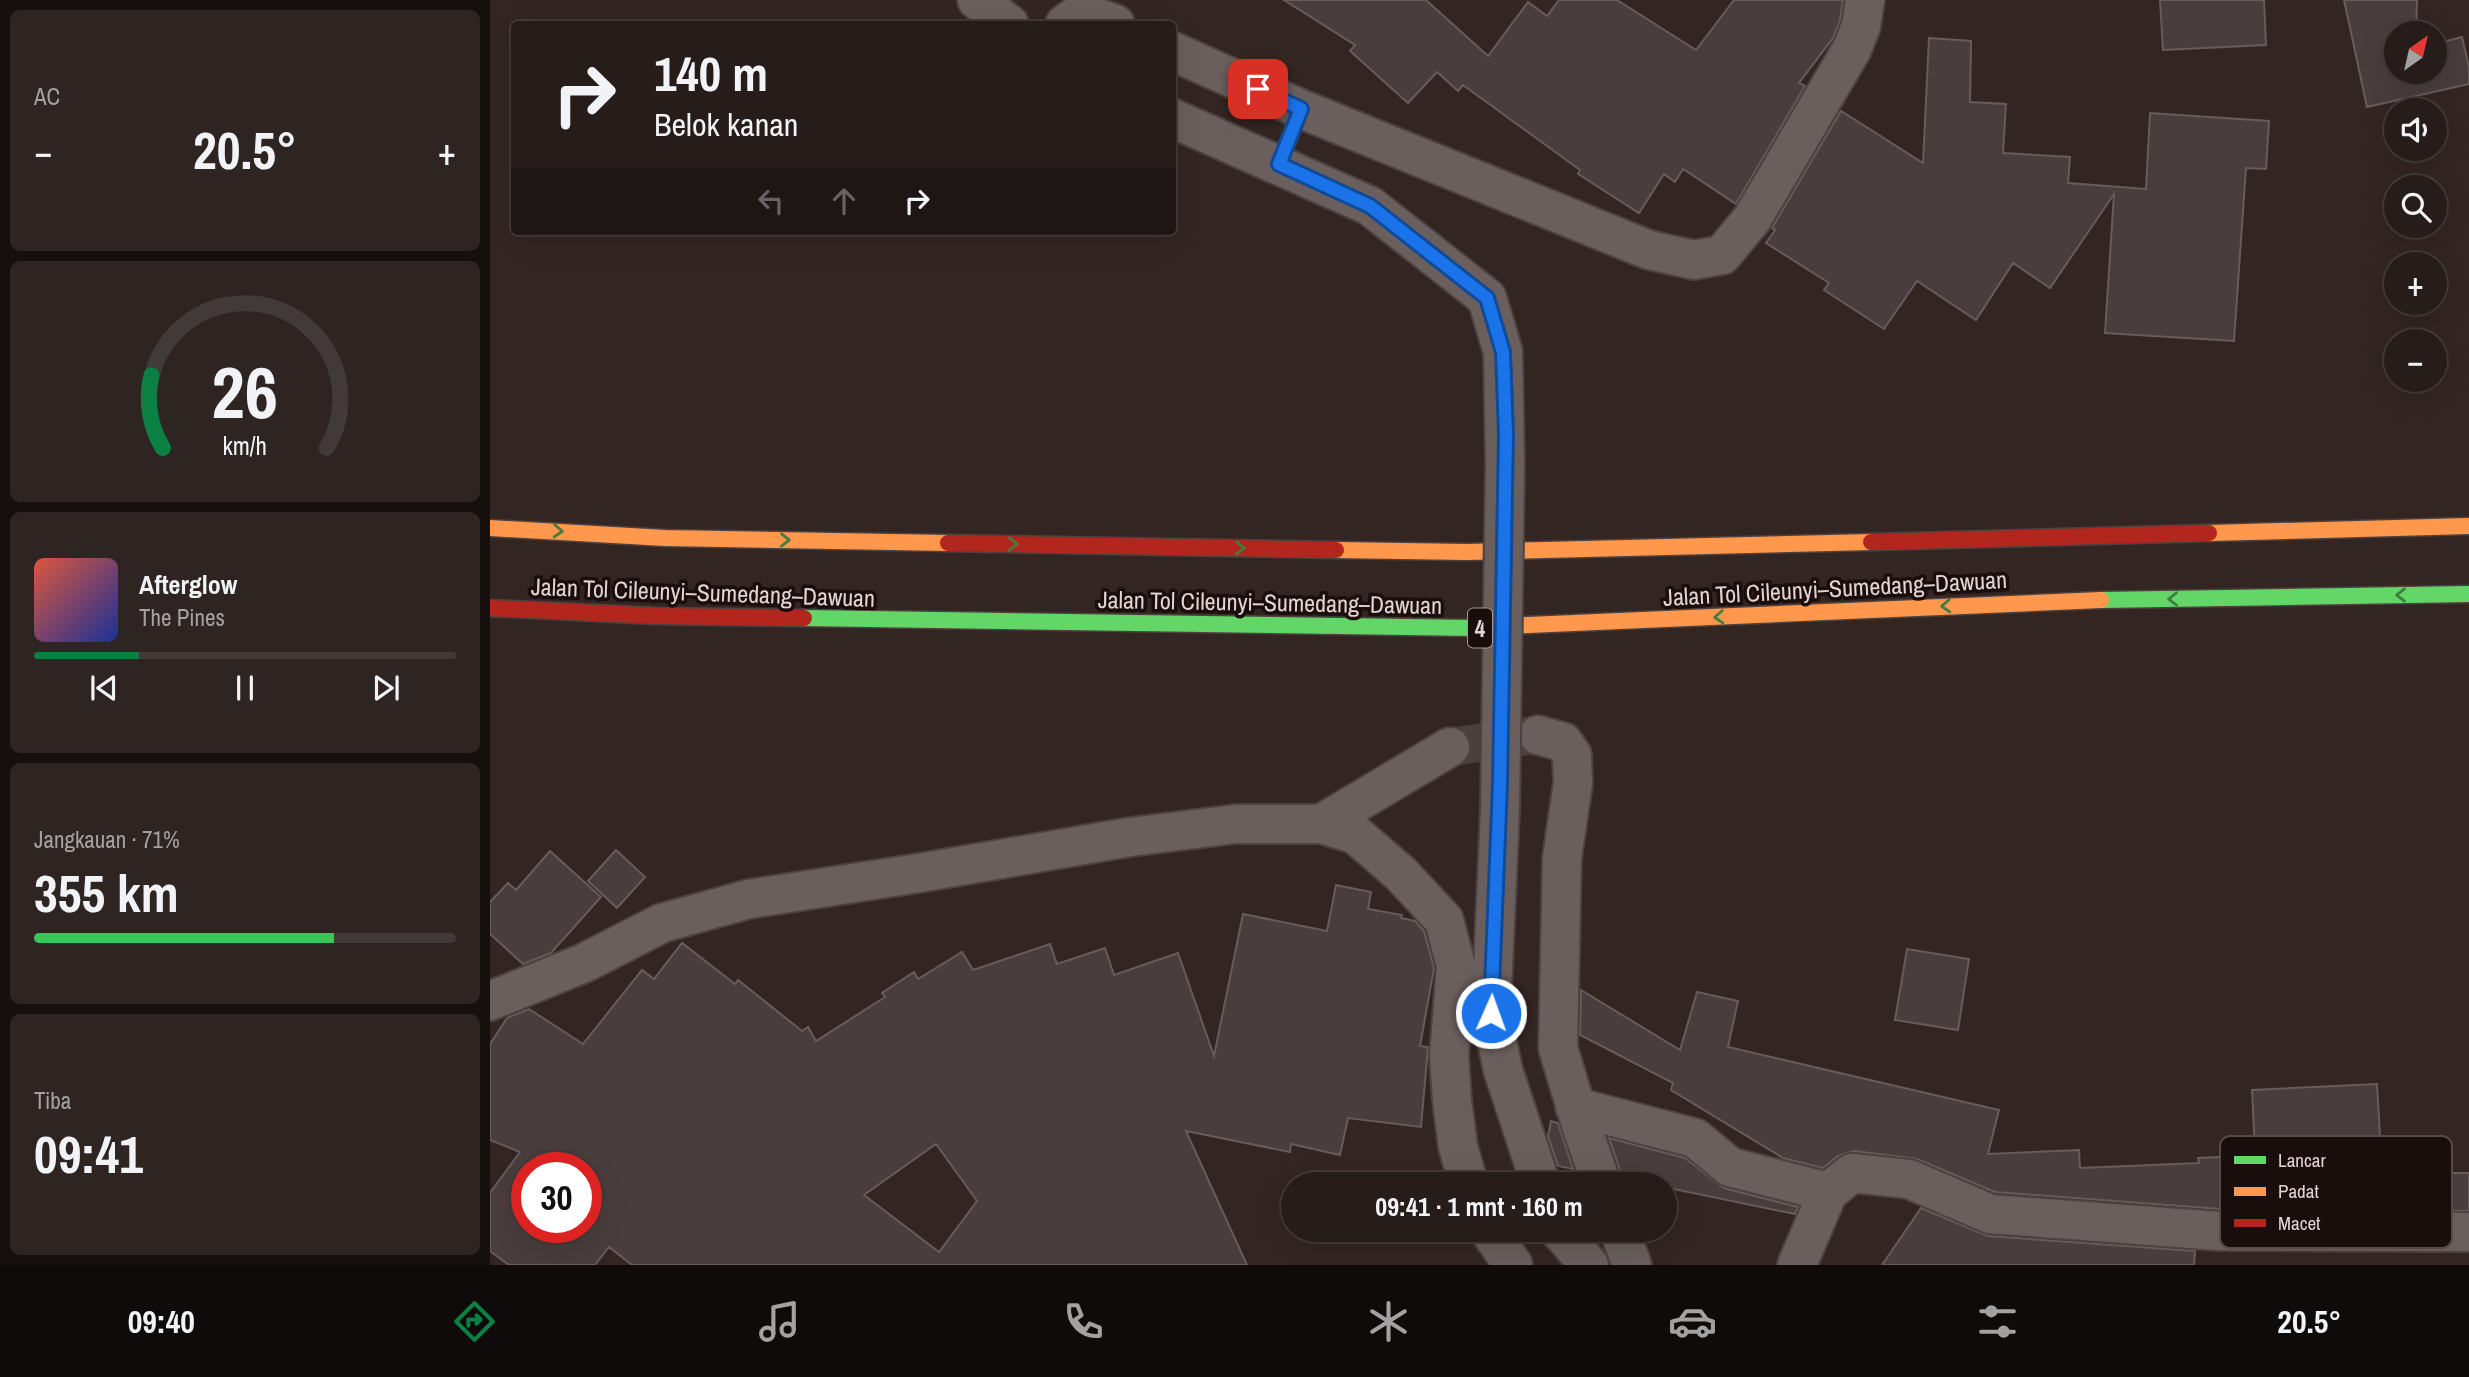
<!DOCTYPE html>
<html lang="id">
<meta charset="utf-8">
<style>
:root{--surface:#261c1a;--page:#2e2523;--text:#f1f3f6;--muted:#a4a1a2;--line:#423a39;--accent:#0b8043}
body{margin:0;font-family:"Archivo Narrow",sans-serif;background:var(--page);color:var(--text);height:100vh;display:flex;flex-direction:column;font-size:26px;white-space:nowrap}
*{box-sizing:border-box;margin:0}
p{font-size:23px;color:var(--muted)}
.icon{flex:none;width:38px;height:38px;fill:none;stroke:currentColor;stroke-width:2;stroke-linecap:round;stroke-linejoin:round}
.map{position:relative;flex:1;overflow:hidden}
.sheet{display:flex;flex-direction:column;gap:10px;padding:10px;background:#150f0e;width:490px}
.sheet>*{flex:none}
.guide{position:absolute;left:21px;top:21px;width:665px;height:214px;border-radius:7px;box-shadow:0 7px 28px #0002,0 0 0 2px var(--line);background:#261c1a;color:var(--text);overflow:hidden}
.needle{width:46px;rotate:34deg}
.buttons{position:absolute;left:1894px;top:21px;display:grid;gap:14px}
.buttons a{display:grid;place-items:center;width:63px;height:63px;border-radius:50%;background:var(--surface);box-shadow:0 7px 28px #0002,0 0 0 2px var(--line);font-size:35px}
.speed{position:absolute;left:21px;top:1152px;display:flex;gap:14px;font-size:35px;font-weight:700;text-align:center}
.speed>*{display:grid;place-content:center;width:91px;height:91px;border-radius:50%;background:var(--surface);box-shadow:0 7px 28px #0002,0 0 0 2px var(--line);line-height:1}
.speed .limit{border:10px solid #d22;background:#fff;color:#111}
.pin{position:absolute;display:grid;place-items:center;width:60px;height:60px;color:#fff;margin:-30px;border-radius:14px;box-shadow:0 4px 10px #0006}
.me{position:absolute;width:77px;margin:-38px;rotate:2deg;stroke-linejoin:round;filter:drop-shadow(0 0 5px #0008)}
.turn{display:flex;align-items:center;gap:24px;height:147px;padding:0 28px;font-size:32px}
.turn .icon{width:91px;height:91px;stroke-width:2.5}
.turn b{display:block;font-size:49px;line-height:60px}
.lanes{display:flex;align-items:center;height:66px;padding:0 28px;background:#0003;justify-content:center;gap:35px;direction:ltr}
.lanes .off{opacity:.35}
.big{font-size:52px;font-weight:700;line-height:1.1}
.sheet .tile{flex:1;display:flex;flex-direction:column;justify-content:center;gap:10px;min-width:0;padding:0 24px;border-radius:10px;background:var(--page)}
.sheet .dial{align-items:center;gap:0}
.dial svg{height:182px;overflow:visible;fill:none;stroke:var(--line);stroke-width:7;stroke-linecap:round;text-anchor:middle}
.dial text{fill:var(--text);stroke:none}
.song{display:flex;align-items:center;gap:21px}
.cover{width:84px;height:84px;border-radius:10px;background:linear-gradient(135deg,hsl(10 70% 55%),hsl(230 70% 35%))}
.played{height:7px;border-radius:4px;background:linear-gradient(90deg,var(--accent) 25%,var(--line) 25%)}
.keys{display:flex;justify-content:space-around;direction:ltr}
.heat{display:flex;justify-content:space-between;align-items:center;font-size:38px;direction:ltr}
.charge{height:10px;border-radius:5px;background:linear-gradient(90deg,#34c759 71%,var(--line) 0)}
.trip{position:absolute;left:791px;top:1172px;width:396px;height:70px;border-radius:35px;background:var(--surface);box-shadow:0 7px 28px #0002,0 0 0 2px var(--line);font-weight:700;line-height:70px;text-align:center}
.menu{display:flex;height:112px;justify-content:space-around;align-items:center;background:#0f0b0a;color:var(--muted)}
.menu .icon{width:49px;height:49px}
.menu .current{color:var(--accent)}
.menu b{font-size:32px;color:var(--text)}
main{display:flex;flex:1;min-height:0}
.map>svg:first-child{display:block}
</style>
<main>
<section class="sheet">
<div class="tile"><p>AC</p>
<div class="heat"><a>−</a><b class="big">20.5°</b><a>+</a></div>
</div>
<div class="tile dial"><svg viewBox="0 0 100 80">
<path d="M14 69A42 42 0 1 1 86 69"/>
<path d="M14 69A42 42 0 0 1 9 37" stroke="#0b8043"/>
<text x="50" y="56" font-size="32" font-weight="700">26</text>
<text x="50" y="72" font-size="11">km/h</text>
</svg></div>
<div class="tile">
<div class="song"><i class="cover"></i><div><b>Afterglow</b><p>The Pines</p></div></div>
<div class="played"></div>
<div class="keys"><svg class="icon" aria-label="previous" viewBox="0 0 24 24"><path d="M18 5L8 12l10 7zM5 5v14"/></svg><svg class="icon" aria-label="pause" viewBox="0 0 24 24"><path d="M8 5v14M16 5v14"/></svg><svg class="icon" aria-label="next" viewBox="0 0 24 24"><path d="M6 5l10 7-10 7zM19 5v14"/></svg></div>
</div>
<div class="tile"><p>Jangkauan · 71%</p><b class="big">355 km</b><div class="charge"></div></div>
<div class="tile"><p>Tiba</p><b class="big">09:41</b></div>
</section>
<div class="map">
<svg width="1979" height="1265" viewBox="0 0 1979 1265">
<rect width="100%" height="100%" fill="#332522"/>
<path fill="#493e3d" stroke="#685b5b" stroke-width="2" fill-rule="evenodd" d="M794,0H936L998,56L1038,2L1057,16L1069,0H1127L1206,50L1244,0H1353L1350,20L1343,38L1309,83L1315,86L1246,204L1193,169L1185,182L1174,174L1149,213L1088,174L1090,170L973,85L968,91L947,72L918,103L860,51L865,45Z
M1670,0H1774L1776,45L1673,50Z
M1854,0H1927L1926,33H1906V72H1944V44L1972,37L1979,67V84L1877,107Z
M1439,38L1481,41L1480,102L1516,104L1513,153L1580,157L1578,183L1656,189L1660,113L1779,121L1776,169L1756,168L1744,341L1615,333L1624,194L1560,288L1523,263L1486,320L1427,281L1394,329L1334,290L1339,283L1276,243L1285,230L1282,228L1351,111L1433,163Z
M126,850L155,877L127,908L98,881Z
M60,851L111,897L61,953L33,964L0,934V902L18,883L26,890Z
M846,885L881,892L878,909L912,915L911,918L925,921L934,931L944,968L930,1046L938,1047L931,1127L858,1118L850,1155L801,1144L800,1152L696,1131L757,1265H142L119,1247L105,1265H19L0,1251V1193L30,1152L0,1140V1044L17,1018L39,1009L93,1044L152,970L164,979L192,943L245,984L248,980L312,1031L318,1027L326,1041L395,997L392,993L424,972L428,979L472,952L483,970L560,944L567,964L615,948L624,975L688,953L724,1056L753,914L837,931ZM446,1144L487,1201L449,1252L374,1195ZM37,1167H96V1227H37Z
M1417,949L1479,959L1468,1030L1405,1020Z
M1091,990L1190,1050L1207,992L1248,1001L1238,1047L1509,1110L1498,1154L1589,1150L1590,1168L1709,1163L1708,1158L1755,1156L1754,1152H1765L1762,1090L1887,1084L1892,1170H1899V1173H1979V1211L1730,1209L1505,1192L1427,1159L1364,1151L1348,1156L1333,1168L1293,1158L1181,1090L1183,1083L1090,1035Z
M1061,1121L1068,1123L1083,1169L1068,1166L1058,1136Z
M1119,1138L1195,1158L1234,1188L1308,1207L1305,1214L1174,1187V1185L1133,1179Z
M1431,1208L1498,1236L1705,1251L1704,1265H1392Z"/>
<g fill="none" stroke-linecap="round" stroke-linejoin="round">
<path stroke="#4e3f3c" stroke-width="38" stroke-dasharray="38 19" stroke-linecap="butt" d="M960,747L1045,735"/>
<defs>
<path id="street" d="M487,0L519,24
M575,24L592,12L625,24
M682,51L811,109L1159,250L1204,260L1232,255L1262,219L1362,49L1371,26L1375,0
M682,118L880,206L997,298L1013,352L1015,464
M1048,735L1073,742L1082,755L1083,783L1072,858L1068,1048L1093,1131L1112,1185
M1010,810L1001,1013L1013,1070L1051,1185
M831,824L960,747
M0,1001L94,963L172,923L259,899L429,873L640,837L746,824H831L865,834L911,874L954,920L966,966L959,1056L962,1100L968,1147L979,1185
M1085,1107L1205,1138L1240,1167L1338,1192
M999,1230L1023,1265
M1069,1230L1099,1265
M1129,1230L1142,1265
M1307,1265L1338,1192L1362,1173L1419,1179L1500,1214L1729,1231L1976,1232"/>
<path id="fast" d="M1611,600L1979,594
M314,618L984,628L1038,625"/>
<path id="slow" d="M0,528L175,538L458,543
M1719,533L1979,526
M846,550L977,552L1381,542
M1038,625L1611,600"/>
<path id="jam" d="M1381,542L1719,533
M458,543L846,550
M0,608L168,616L314,618"/>
</defs>
<use href="#street" stroke="#4e4240" stroke-width="42"/>
<use href="#fast" stroke="#4e4240" stroke-width="19"/>
<use href="#slow" stroke="#4e4240" stroke-width="19"/>
<use href="#jam" stroke="#4e4240" stroke-width="19"/>
<use href="#street" stroke="#6a5f5d" stroke-width="38"/>
<use href="#fast" stroke="#63d668" stroke-width="16"/>
<use href="#slow" stroke="#ff974d" stroke-width="16"/>
<use href="#jam" stroke="#b3261e" stroke-width="16"/>
<defs>
<path id="street-bridge" d="M1010,810L1015,464"/>
</defs>
<use href="#street-bridge" stroke="#4e4240" stroke-width="42" stroke-linecap="butt"/>
<use href="#street-bridge" stroke="#6a5f5d" stroke-width="38"/>
</g>
<defs><path id="oneway-chevron" d="M-2-3.5L2.5 0L-2 3.5" fill="none" stroke-width="1.6" stroke-linecap="round" stroke-linejoin="round" transform="scale(1.75)"/></defs>
<g stroke="#427c3f">
<use href="#oneway-chevron" transform="translate(68 531) rotate(3)"/>
<use href="#oneway-chevron" transform="translate(295 540) rotate(1)"/>
<use href="#oneway-chevron" transform="translate(523 544) rotate(1)"/>
<use href="#oneway-chevron" transform="translate(750 548) rotate(1)"/>
<use href="#oneway-chevron" transform="translate(1911 595) rotate(179)"/>
<use href="#oneway-chevron" transform="translate(1683 599) rotate(179)"/>
<use href="#oneway-chevron" transform="translate(1456 606) rotate(177)"/>
<use href="#oneway-chevron" transform="translate(1229 617) rotate(177)"/>
</g>
<g fill="none" stroke-linecap="round" stroke-linejoin="round">
<defs>
<path id="route" d="M768,89L811,109L789,164L880,206L997,298L1013,352L1016,434L1010,784L1001,1013"/>
</defs>
<use href="#route" stroke="#114b97" stroke-width="18"/>
<use href="#route" stroke="#1a73e8" stroke-width="12"/>
</g>
<g text-anchor="middle" dominant-baseline="central" stroke-width="7" stroke-linejoin="round" paint-order="stroke">
<rect fill="#190e0c" stroke="#a79895" stroke-width="2" x="978" y="608.5" width="24" height="39" rx="5"/>
<g font-size="23" font-weight="bold" fill="#e4d3d0">
<text x="990" y="628">4</text>
</g>
<g font-size="24" fill="#e4d3d0" stroke="#190e0c">
<text transform="translate(1345 588) rotate(-3)">Jalan Tol Cileunyi–Sumedang–Dawuan</text>
<text transform="translate(213 592) rotate(2)">Jalan Tol Cileunyi–Sumedang–Dawuan</text>
<text transform="translate(780 602) rotate(1)">Jalan Tol Cileunyi–Sumedang–Dawuan</text>
</g>
</g>
<rect x="1730" y="1136" width="232" height="112" rx="10" fill="#190e0c" stroke="#564947" stroke-width="2"/>
<rect x="1744" y="1156" width="32" height="8" fill="#63d668"/>
<rect x="1744" y="1187" width="32" height="9" fill="#ff974d"/>
<rect x="1744" y="1219" width="32" height="8" fill="#b3261e"/>
<g font-size="19" fill="#e4d3d0">
<text x="1788" y="1167">Lancar</text>
<text x="1788" y="1198">Padat</text>
<text x="1788" y="1230">Macet</text>
</g>
</svg>
<div class="buttons">
<a><svg class="needle" viewBox="-14 -14 28 28"><path d="M0-13l5 13h-10z" fill="#e53935"/><path d="M0 13l5-13h-10z" fill="#a4a1a2"/></svg></a>
<a><svg class="icon" aria-label="sound" viewBox="0 0 24 24"><path d="M4 9h4l5-4v14l-5-4H4zM17 9q2 3 0 6"/></svg></a>
<a><svg class="icon" aria-label="search" viewBox="0 0 24 24"><circle cx="10" cy="10" r="6"/><path d="M15 15l6 6"/></svg></a>
<a>+</a>
<a>−</a>
</div>
<div class="speed"><div class="limit">30</div></div>
<div class="pin" style="left:768px;top:89px;background:#d93025"><svg class="icon" aria-label="arrive" viewBox="0 0 24 24"><path d="M6 21V4h12l-3 4 3 4H6"/></svg></div>
<svg class="me" style="left:1001px;top:1013px" viewBox="-20 -20 40 40"><circle r="17" fill="#1a73e8" stroke="#fff" stroke-width="3"/><path d="M0-11L8 9 0 5-8 9z" fill="#fff"/></svg>
<div class="trip">09:41 · 1 mnt · 160 m</div>
<div class="guide">
<div class="turn"><svg class="icon" aria-label="right" viewBox="0 0 24 24"><path d="M7 20v-9h11M14 6l5 5-5 5"/></svg><div><b>140 m</b>Belok kanan</div></div>
<div class="lanes"><svg class="icon off" aria-label="left" viewBox="0 0 24 24"><path d="M17 20v-9H6M10 6l-5 5 5 5"/></svg><svg class="icon off" aria-label="ahead" viewBox="0 0 24 24"><path d="M12 20V5M6 11l6-6 6 6"/></svg><svg class="icon" aria-label="right" viewBox="0 0 24 24"><path d="M7 20v-9h11M14 6l5 5-5 5"/></svg></div>
</div>
</div>
</main>
<nav class="menu">
<b>09:40</b>
<svg class="icon current" aria-label="directions" viewBox="0 0 24 24"><path d="M12 3l9 9-9 9-9-9zM9 14v-3h6M13 9l2 2-2 2"/></svg>
<svg class="icon" aria-label="music" viewBox="0 0 24 24"><path d="M9 18V5l10-2v13"/><circle cx="6" cy="18" r="3"/><circle cx="16" cy="16" r="3"/></svg>
<svg class="icon" aria-label="phone" viewBox="0 0 24 24"><path d="M5 4h4l2 5-3 2q2 4 5 5l2-3 5 2v4C11 20 4 13 5 4z"/></svg>
<svg class="icon" aria-label="climate" viewBox="0 0 24 24"><path d="M12 3v18M4 7l16 10M4 17L20 7"/></svg>
<svg class="icon" aria-label="car" viewBox="0 0 24 24"><path d="M5 17H2v-5l4-1 3-4h7l3 4 3 1v5h-3M9 17h6M6 11h13"/><circle cx="7" cy="17" r="2"/><circle cx="17" cy="17" r="2"/></svg>
<svg class="icon" aria-label="filters" viewBox="0 0 24 24"><path d="M4 7h16M4 17h16"/><circle cx="9" cy="7" r="2"/><circle cx="15" cy="17" r="2"/></svg>
<b>20.5°</b>
</nav>
